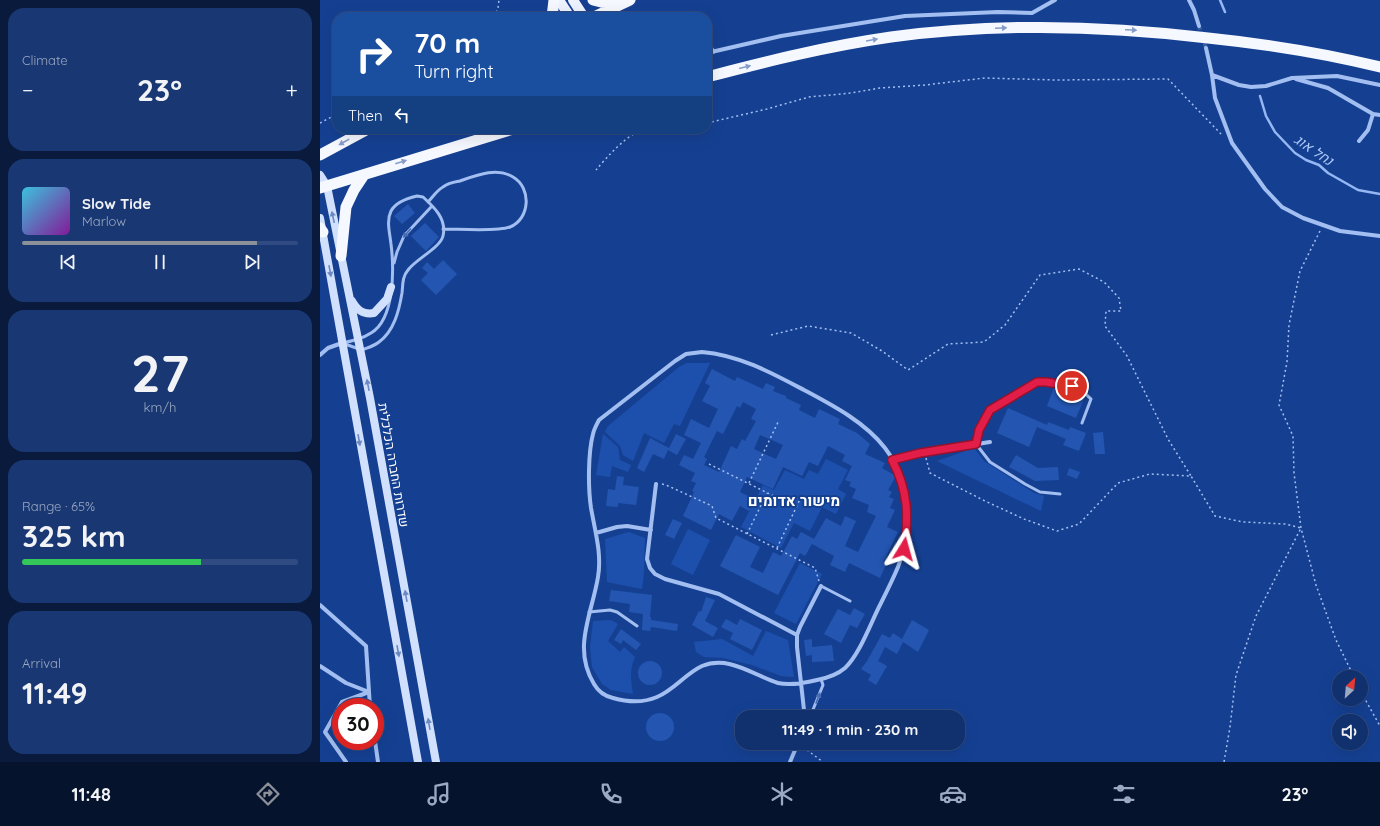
<!DOCTYPE html>
<meta charset="utf-8">
<style>
:root{--surface:#10306e;--page:#193873;--text:#f1f3f6;--muted:#9ca9c2;--line:#304b81;--accent:#8c9099}
body{margin:0;font-family:Quicksand,Heebo,sans-serif;background:var(--page);color:var(--text);height:100vh;display:flex;flex-direction:column;font-size:15px;white-space:nowrap}
*{box-sizing:border-box;margin:0}
p{font-size:13px;color:var(--muted)}
.icon{flex:none;width:22px;height:22px;fill:none;stroke:currentColor;stroke-width:2;stroke-linecap:round;stroke-linejoin:round}
.map{position:relative;flex:1;overflow:hidden}
.side{display:flex;flex-direction:column;gap:8px;padding:8px;background:#091a3c;width:320px}
.side>*{flex:none}
.hud{position:absolute;left:12px;top:12px;width:380px;height:122px;border-radius:16px;box-shadow:0 4px 16px #0002,0 0 0 1px var(--line);background:#1a4fa0;color:#fff;overflow:hidden}
.needle{width:26px;rotate:26deg}
.fabs{position:absolute;left:1012px;top:670px;display:grid;gap:8px}
.fabs a{display:grid;place-items:center;width:36px;height:36px;border-radius:50%;background:var(--surface);box-shadow:0 4px 16px #0002,0 0 0 1px var(--line);font-size:20px}
.speed{position:absolute;left:12px;top:698px;display:flex;gap:8px;font-size:20px;font-weight:700;text-align:center}
.speed>*{display:grid;place-content:center;width:52px;height:52px;border-radius:50%;background:var(--surface);box-shadow:0 4px 16px #0002,0 0 0 1px var(--line);line-height:1}
.speed .limit{border:6px solid #d22;background:#fff;color:#111}
.pin{position:absolute;display:grid;place-items:center;width:34px;height:34px;color:#fff;margin:-17px;border:2px solid #fff;border-radius:50%;box-shadow:0 1px 4px #0007}
.me{position:absolute;width:44px;margin:-22px;rotate:8deg;stroke-linejoin:round;filter:drop-shadow(0 0 3px #0008)}
.turn{display:flex;align-items:center;gap:14px;height:84px;padding:0 16px;font-size:18px}
.turn .icon{width:52px;height:52px;stroke-width:2.5}
.turn b{display:block;font-size:28px;line-height:34px}
.then{display:flex;align-items:center;height:38px;padding:0 16px;background:#0003;gap:8px;font-size:15px}
.big{font-size:30px;font-weight:700;line-height:1.1}
.side .tile{flex:1;display:flex;flex-direction:column;justify-content:center;gap:6px;min-width:0;padding:0 14px;border-radius:16px;background:var(--page)}
.side .dial{align-items:center;gap:0}
.dial b{font-size:52px;line-height:1}
.song{display:flex;align-items:center;gap:12px}
.cover{width:48px;height:48px;border-radius:6px;background:linear-gradient(135deg,hsl(190 70% 55%),hsl(290 70% 35%))}
.played{height:4px;border-radius:2px;background:linear-gradient(90deg,var(--accent) 85%,var(--line) 85%)}
.keys{display:flex;justify-content:space-around;direction:ltr}
.heat{display:flex;justify-content:space-between;align-items:center;font-size:22px;direction:ltr}
.charge{height:6px;border-radius:3px;background:linear-gradient(90deg,#34c759 65%,var(--line) 0)}
.trip{position:absolute;left:415px;top:710px;width:230px;height:40px;border-radius:16px;background:var(--surface);box-shadow:0 4px 16px #0002,0 0 0 1px var(--line);font-weight:700;line-height:40px;text-align:center}
.tab-bar{display:flex;height:64px;justify-content:space-around;align-items:center;background:#06132c;color:var(--muted)}
.tab-bar .icon{width:28px;height:28px}
.tab-bar .on{color:var(--accent)}
.tab-bar b{font-size:18px;color:var(--text)}
main{display:flex;flex:1;min-height:0}
.map>svg:first-child{display:block}
</style>
<main>
<section class="side">
<div class="tile"><p>Climate</p>
<div class="heat"><a>−</a><b class="big">23°</b><a>+</a></div>
</div>
<div class="tile">
<div class="song"><i class="cover"></i><div><b>Slow Tide</b><p>Marlow</p></div></div>
<div class="played"></div>
<div class="keys"><svg class="icon" aria-label="previous" viewBox="0 0 24 24"><path d="M18 5L8 12l10 7zM5 5v14"/></svg><svg class="icon" aria-label="pause" viewBox="0 0 24 24"><path d="M8 5v14M16 5v14"/></svg><svg class="icon" aria-label="next" viewBox="0 0 24 24"><path d="M6 5l10 7-10 7zM19 5v14"/></svg></div>
</div>
<div class="tile dial"><b>27</b><p>km/h</p></div>
<div class="tile"><p>Range · 65%</p><b class="big">325 km</b><div class="charge"></div></div>
<div class="tile"><p>Arrival</p><b class="big">11:49</b></div>
</section>
<div class="map">
<svg width="1060" height="762" viewBox="0 0 1060 762">
<rect width="100%" height="100%" fill="#154092"/>
<path fill="#1d50ac" d="M367,363H390L360,426L354,424L344,443L324,433L313,461L303,455L300,446L285,432L288,426L359,367Z
M283,434L298,447L300,460L311,465L308,472L292,466L290,477L276,475Z
M654,448L664,461L714,493L724,496L721,511L617,461Z
M506,459L528,470L518,489L526,494L516,514L502,507L490,531L474,523L461,548L421,527L443,485L454,490L465,470L484,479L489,470L498,474Z
M368,529L390,540L373,575L351,564Z
M309,532L325,538C324,555 325,572 322,589L287,582L285,539Z
M480,563L502,574L476,624L454,613Z
M291,620L298,624L288,641L300,652L304,647L315,657C309,670 311,681 313,694L291,690L282,684L272,667L270,647L273,621Z
M446,631L468,640L474,677L461,676L432,665L403,658L384,657L376,652L374,642L402,639L433,656Z"/>
<g fill="none" stroke-linecap="round" stroke-linejoin="round">
<path stroke="#95b8f4" stroke-width="2.5" d="M900,0L905,12
M940,96L946,116L955,132L975,153L986,160L999,165L1008,173L1038,190L1060,194"/>
</g>
<path fill="#2355b1" fill-rule="evenodd" d="M88,204L95,213L82,224L74,216Z
M105,223L119,237L106,251L91,236Z
M123,260L137,274L116,295L101,280L108,273L102,268L107,262L114,269Z
M392,369L415,381L417,377L443,389L446,383L455,387L453,391L466,396V398L481,405L479,410L495,418L499,409L520,419L518,424L537,433L550,444L545,454L565,463L562,468L576,476L568,490L572,492L569,497L574,499L570,508L575,510L567,527L578,532L563,563L566,565L560,578L529,563L525,572L510,565L514,556L492,544L485,556L480,553L458,595L400,566L416,535L440,547L430,567L443,573L453,552L461,556L472,536L477,539L481,532L494,539L506,518L521,526L525,516L536,521L525,546L538,552L556,516L547,512L549,505L532,498L536,489L529,486L531,482L525,480L532,466L522,461L525,455L508,446L498,466L489,462L482,476L463,467L453,489L427,477L420,492L434,499L429,511L420,506L412,521L399,514L391,530L363,516L374,492L372,491L376,483L371,481L375,473L359,465L364,455L373,459L381,443L364,435L371,419L389,428L398,409L382,401L390,386L385,383ZM423,402L436,409L431,419L436,421L425,441L422,439L417,449L411,446L399,472L384,465L387,459L384,457L397,431L403,434L417,406L420,408ZM440,435L463,445L456,459L434,449Z
M734,387L764,399L756,418L727,406Z
M688,408L727,425L728,422L749,430L750,427L766,433L759,451L743,445L746,439L717,427L709,447L677,433Z
M783,432L785,454H775L773,433Z
M356,434L366,439L357,455L348,450L344,459L333,454L324,472L317,468L330,438L349,448Z
M696,455L718,468L738,467L739,480L715,481L689,467Z
M749,468L760,472L757,479L747,475Z
M297,476L304,477L303,485L319,487L316,505L298,503V507L286,506L288,489L295,490Z
M353,519L362,523L354,539L345,535Z
M291,590L332,595L330,617H331V620L358,624L357,631L331,627L330,631L322,630L323,614L309,612L310,604L289,601Z
M386,597L395,600L385,621L398,628L393,637L372,625L379,611L381,612Z
M534,608L545,614L537,628L530,625L521,643L504,634L518,609L530,615Z
M406,619L417,625L420,619L442,630L432,650L410,639L413,633L401,627Z
M592,620L609,630L598,652L583,642L577,654L565,647L558,661L567,666L556,685L548,680L551,675L541,669L547,661L562,634L570,638L573,633L582,639Z
M301,629L321,644L316,650L303,640L301,644L294,640Z
M492,639V647L512,645L514,661L492,662V655L486,656L484,640Z
M318 673a12 12 0 1 1 24 0a12 12 0 1 1-24 0Z
M326 727a14 14 0 1 1 28 0a14 14 0 1 1-28 0Z"/>
<g fill="none" stroke-linecap="round" stroke-linejoin="round">
<path stroke="#385da2" stroke-width="4" stroke-dasharray="4 2" stroke-linecap="butt" d="M879,26L886,48"/>
<path stroke="#a3bff1" stroke-width="1.5" stroke-dasharray="2 3" stroke-linecap="butt" d="M174,17L178,8L179,0
M0,123L17,114
M387,123L447,109L489,97L531,93L560,88L605,85L665,78L737,80L848,79L901,134
M276,170C287,157 307,134 323,130C335,127 351,132 364,129
M1000,231L980,271L969,325L967,362L959,405L973,436L974,473L981,528L996,585L1016,640L1034,677
M451,335L488,326L531,333L562,351L588,370L628,344L664,342L685,325L720,275L759,269L784,282L799,298L801,311H786L785,326L807,356L848,439L871,476
M606,458L610,473L665,501L704,519L737,531L759,524L798,483L830,474L871,476L895,516L923,522L965,524L981,528L936,616L916,675L910,727L904,762
M389,464L476,507
M429,483L459,420
M342,484L346,485L392,506L396,518L495,568L499,581
M427,534L447,493
M457,548L482,495
M1041,692L1060,726
M483,747L503,762"/>
<path stroke="#a3bff1" stroke-width="3" d="M356,13L363,17
M387,40L394,52
M97,196L103,197C114,207 127,219 123,236C120,248 96,259 88,270C82,277 83,285 82,293C79,311 74,331 59,342C54,346 47,348 42,350L22,343C32,341 42,339 51,333C75,319 74,268 71,244C70,234 66,221 71,211C76,202 88,198 97,196Z
M108,202C113,197 117,190 123,187C128,183 135,182 140,181C157,175 177,167 193,177C212,188 210,219 190,227C178,232 139,229 123,229
M74,263L77,252L84,236L112,206
M740,494L720,492L705,484L670,462L656,444L659,430L670,410L717,382C736,382 758,385 771,399L762,423
M501,586L530,601
M269,612L290,610L297,612L317,626
M490,717L503,685L501,679"/>
<path stroke="#a3bff1" stroke-width="4" d="M869,0L874,10L879,26
M886,48L892,75L895,98L912,143L945,189L962,207L983,218L1020,231L1060,236
M387,53L461,36L585,16L678,12L712,13L735,0
M892,75L919,85L931,87L946,86L972,78L1017,76L1060,85
M976,79L1008,88L1053,114L1060,115
M1039,141L1048,130L1053,114
M382,352C419,355 452,373 484,390C512,405 545,422 565,448C590,481 593,529 578,567C573,579 567,591 561,603C551,622 540,654 525,668C517,675 507,678 497,680C485,683 471,686 458,683C433,675 409,655 382,666C365,674 354,690 337,697C323,703 307,702 293,698C284,696 278,691 274,684C252,648 272,614 278,577C282,554 275,531 271,508C268,488 268,453 273,434C274,429 277,424 279,420L355,361L366,354Z
M0,355L8,348L22,343
M572,460L600,453L670,442
M336,484L327,559L330,568L335,574L345,579L399,594L477,635
M276,533L297,527L307,526L331,530
M0,605L46,646L50,707
M0,666L26,683L49,692
M484,717V710L477,647V635L480,627L501,586
M55,741L58,762
M26,762L5,732L22,702L49,692
M470,762L478,743"/>
<path stroke="#d1e0fc" stroke-width="8" d="M0,175L7,186L50,398L116,762
M0,218L98,762
M32,301C37,310 43,315 54,313L67,299L71,287"/>
<path stroke="#edf2ff" stroke-width="10" d="M239,0L250,17
M253,0L264,17"/>
<path stroke="#f6f8ff" stroke-width="11" d="M273,0L281,2L300,3
M232,17L234,0
M274,17L310,0
M387,77C448,61 508,46 571,37C676,23 782,25 888,38C946,44 1003,53 1060,67
M0,155L48,129
M0,188L193,129
M0,228L3,232
M21,256L26,207L34,190L44,175"/>
</g>
<defs><path id="oneway-solid" d="M-6-.8H1V-3.2L6.5 0L1 3.2V.8H-6Z"/></defs>
<g fill="#869cc8">
<use href="#oneway-solid" transform="translate(681 28) rotate(-3)"/>
<use href="#oneway-solid" transform="translate(811 30) rotate(3)"/>
<use href="#oneway-solid" transform="translate(552 40) rotate(-10)"/>
<use href="#oneway-solid" transform="translate(425 67) rotate(-14)"/>
<use href="#oneway-solid" transform="translate(24 142) rotate(151)"/>
<use href="#oneway-solid" transform="translate(81 162) rotate(-18)"/>
</g>
<g fill="#6a88c2">
<use href="#oneway-solid" transform="translate(13 217) rotate(-102)"/>
<use href="#oneway-solid" transform="translate(10 271) rotate(80)"/>
<use href="#oneway-solid" transform="translate(48 385) rotate(-101)"/>
<use href="#oneway-solid" transform="translate(39 440) rotate(80)"/>
<use href="#oneway-solid" transform="translate(86 596) rotate(-100)"/>
<use href="#oneway-solid" transform="translate(78 651) rotate(80)"/>
<use href="#oneway-solid" transform="translate(109 724) rotate(-100)"/>
</g>
<g fill="#476cb3">
<use href="#oneway-solid" transform="translate(87 233) rotate(130)"/>
<use href="#oneway-solid" transform="translate(498 698) rotate(-69)"/>
</g>
<g fill="none" stroke-linecap="round" stroke-linejoin="round">
<defs>
<path id="route" d="M584,549C589,516 588,490 572,460L600,453L656,444L659,430L670,410L717,382H726L752,386"/>
</defs>
<use href="#route" stroke="#92132f" stroke-width="10"/>
<use href="#route" stroke="#e11d48" stroke-width="7"/>
</g>
<g text-anchor="middle" dominant-baseline="central" stroke-width="4" stroke-linejoin="round" paint-order="stroke">
<g font-size="13" fill="#fff" stroke="#154092">
<text transform="translate(74 465) rotate(80)">שדרות החברה הכלכלית</text>
</g>
<g font-size="14" font-style="italic" fill="#afcaf8" stroke="#154092">
<text transform="translate(994 150) rotate(34)">נחל אוג</text>
</g>
<g font-size="15" font-weight="bold" fill="#fff" stroke="#154092">
<text x="474" y="500">מישור אדומים</text>
</g>
</g>
</svg>
<div class="fabs">
<a><svg class="needle" viewBox="-14 -14 28 28"><path d="M0-13l5 13h-10z" fill="#e53935"/><path d="M0 13l5-13h-10z" fill="#9ca9c2"/></svg></a>
<a><svg class="icon" aria-label="sound" viewBox="0 0 24 24"><path d="M4 9h4l5-4v14l-5-4H4zM17 9q2 3 0 6"/></svg></a>
</div>
<div class="speed"><div class="limit">30</div></div>
<div class="pin" style="left:752px;top:386px;background:#d93025"><svg class="icon" aria-label="arrive" viewBox="0 0 24 24"><path d="M6 21V4h12l-3 4 3 4H6"/></svg></div>
<svg class="me" style="left:584px;top:549px" viewBox="-20 -20 40 40"><path d="M0-17L14 15 0 8-14 15z" fill="#e11d48" stroke="#fff" stroke-width="4"/></svg>
<div class="trip">11:49 · 1 min · 230 m</div>
<div class="hud">
<div class="turn"><svg class="icon" aria-label="right" viewBox="0 0 24 24"><path d="M7 20v-9h11M14 6l5 5-5 5"/></svg><div><b>70 m</b>Turn right</div></div>
<div class="then">Then<svg class="icon" aria-label="left" viewBox="0 0 24 24"><path d="M17 20v-9H6M10 6l-5 5 5 5"/></svg></div>
</div>
</div>
</main>
<nav class="tab-bar">
<b>11:48</b>
<svg class="icon on" aria-label="directions" viewBox="0 0 24 24"><path d="M12 3l9 9-9 9-9-9zM9 14v-3h6M13 9l2 2-2 2"/></svg>
<svg class="icon" aria-label="music" viewBox="0 0 24 24"><path d="M9 18V5l10-2v13"/><circle cx="6" cy="18" r="3"/><circle cx="16" cy="16" r="3"/></svg>
<svg class="icon" aria-label="phone" viewBox="0 0 24 24"><path d="M5 4h4l2 5-3 2q2 4 5 5l2-3 5 2v4C11 20 4 13 5 4z"/></svg>
<svg class="icon" aria-label="climate" viewBox="0 0 24 24"><path d="M12 3v18M4 7l16 10M4 17L20 7"/></svg>
<svg class="icon" aria-label="car" viewBox="0 0 24 24"><path d="M5 17H2v-5l4-1 3-4h7l3 4 3 1v5h-3M9 17h6M6 11h13"/><circle cx="7" cy="17" r="2"/><circle cx="17" cy="17" r="2"/></svg>
<svg class="icon" aria-label="filters" viewBox="0 0 24 24"><path d="M4 7h16M4 17h16"/><circle cx="9" cy="7" r="2"/><circle cx="15" cy="17" r="2"/></svg>
<b>23°</b>
</nav>
